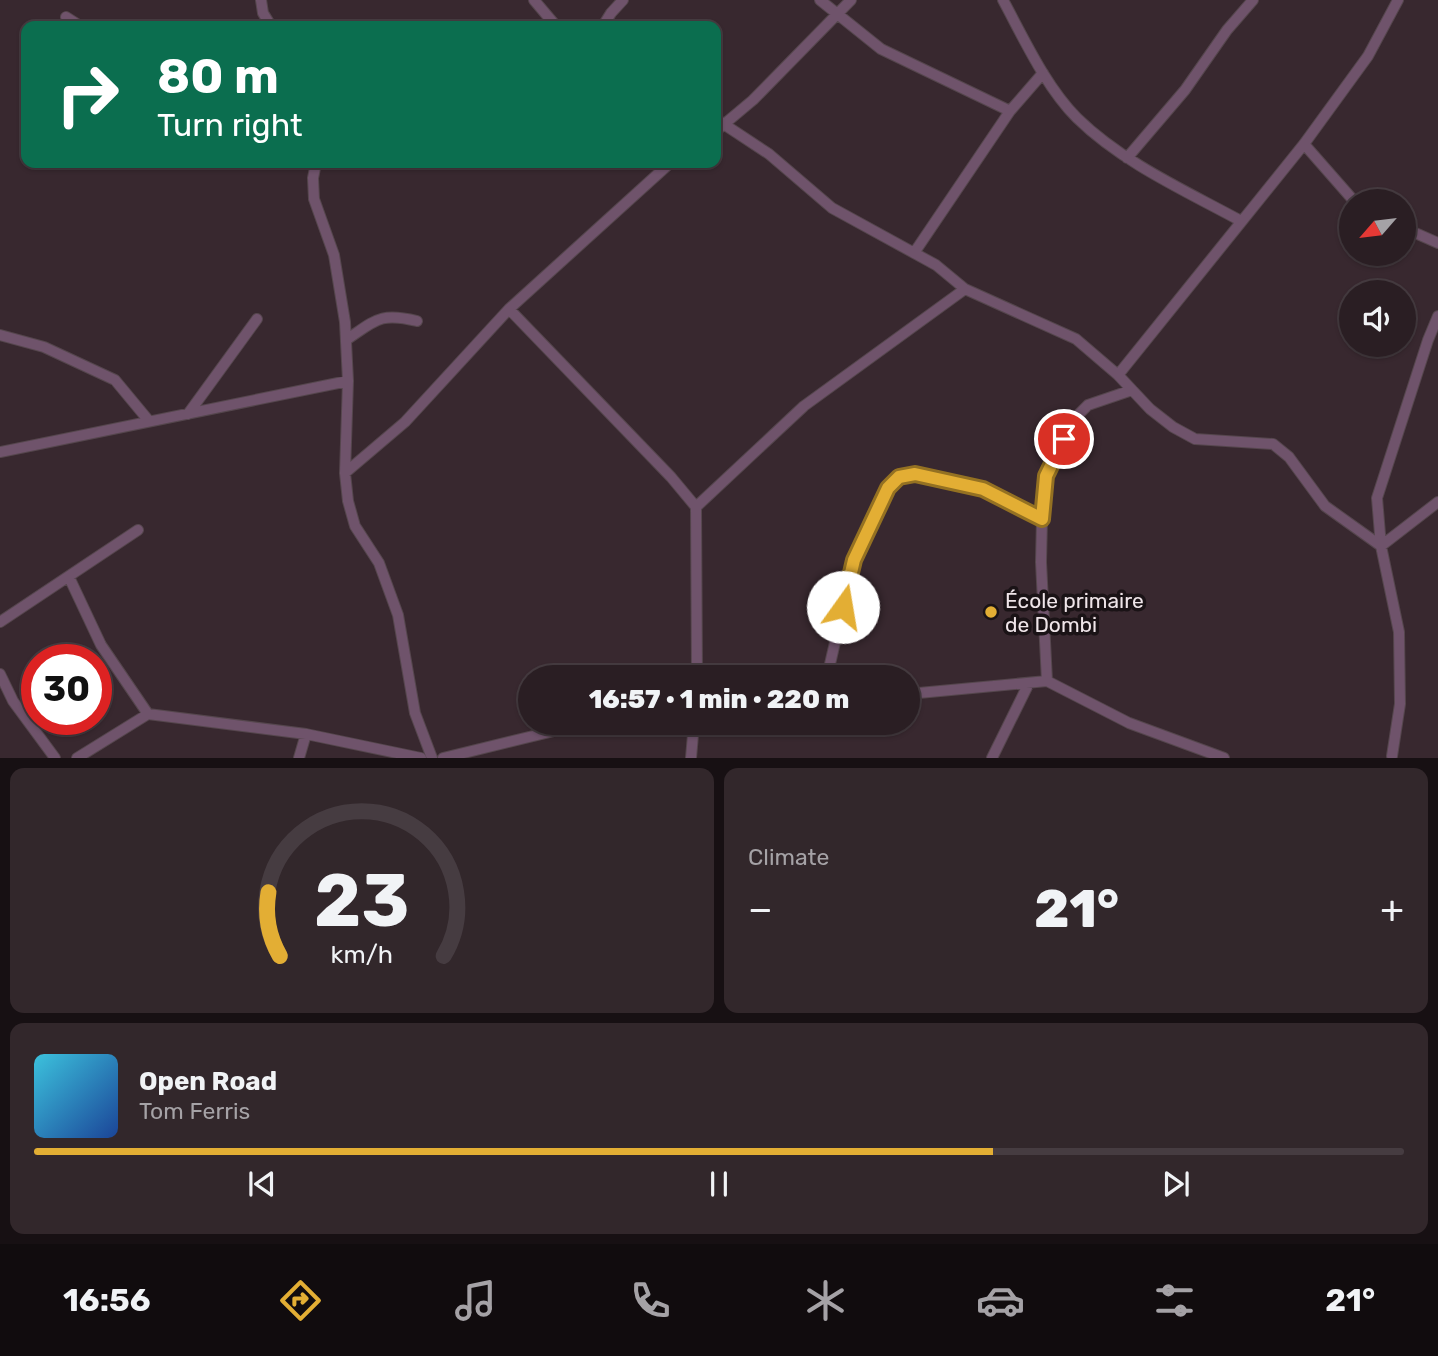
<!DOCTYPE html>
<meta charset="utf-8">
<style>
:root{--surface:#2a1e23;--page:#32272b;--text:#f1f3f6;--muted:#a5a2a6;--line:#463c41;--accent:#e3ae34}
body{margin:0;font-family:Rubik,sans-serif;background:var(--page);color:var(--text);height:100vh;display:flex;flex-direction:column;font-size:26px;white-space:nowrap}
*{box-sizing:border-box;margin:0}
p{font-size:23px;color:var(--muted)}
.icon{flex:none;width:38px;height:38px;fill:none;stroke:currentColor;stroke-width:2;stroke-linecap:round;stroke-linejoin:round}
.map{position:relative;height:758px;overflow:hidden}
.details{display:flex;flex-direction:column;gap:10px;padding:10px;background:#171013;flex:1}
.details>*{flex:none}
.banner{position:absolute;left:21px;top:21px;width:700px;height:147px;border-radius:14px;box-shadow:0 2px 5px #0004,0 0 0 2px var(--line);background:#0b6e4f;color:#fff;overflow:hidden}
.needle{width:46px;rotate:242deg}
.buttons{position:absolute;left:1339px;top:189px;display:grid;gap:14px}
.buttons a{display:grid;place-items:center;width:77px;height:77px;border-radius:50%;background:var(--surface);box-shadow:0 2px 5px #0004,0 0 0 2px var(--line);font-size:35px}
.speed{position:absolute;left:21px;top:644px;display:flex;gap:14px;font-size:35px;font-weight:700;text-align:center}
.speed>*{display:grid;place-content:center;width:91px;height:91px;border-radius:50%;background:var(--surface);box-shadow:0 2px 5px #0004,0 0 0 2px var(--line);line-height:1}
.speed .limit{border:10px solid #d22;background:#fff;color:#111}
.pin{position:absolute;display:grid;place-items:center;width:60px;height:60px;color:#fff;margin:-30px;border:4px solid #fff;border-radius:50%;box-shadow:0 2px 7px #0007}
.me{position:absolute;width:77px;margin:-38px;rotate:13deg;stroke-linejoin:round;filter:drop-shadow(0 0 5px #0008)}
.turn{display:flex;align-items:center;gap:24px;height:147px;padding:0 21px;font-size:32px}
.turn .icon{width:91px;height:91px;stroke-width:2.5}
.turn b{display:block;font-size:49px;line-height:60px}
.big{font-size:52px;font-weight:800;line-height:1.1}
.details .widget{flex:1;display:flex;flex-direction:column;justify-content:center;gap:10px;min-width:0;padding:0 24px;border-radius:14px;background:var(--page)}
.details .dial{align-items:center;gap:0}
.dial svg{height:182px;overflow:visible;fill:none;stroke:var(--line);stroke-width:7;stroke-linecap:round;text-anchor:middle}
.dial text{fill:var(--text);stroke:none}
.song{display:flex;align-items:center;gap:21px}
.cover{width:84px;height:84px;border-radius:10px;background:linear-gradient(135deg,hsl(190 70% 55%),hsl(220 70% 35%))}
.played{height:7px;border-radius:4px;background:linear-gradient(90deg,var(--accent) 70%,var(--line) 70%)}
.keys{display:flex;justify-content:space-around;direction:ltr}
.heat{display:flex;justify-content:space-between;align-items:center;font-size:38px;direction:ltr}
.details .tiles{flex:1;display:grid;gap:10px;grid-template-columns:1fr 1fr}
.widget:last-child{grid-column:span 2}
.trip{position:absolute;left:518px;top:665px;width:402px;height:70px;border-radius:35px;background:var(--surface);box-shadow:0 2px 5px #0004,0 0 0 2px var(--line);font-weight:800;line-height:70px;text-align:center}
.menu{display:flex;height:112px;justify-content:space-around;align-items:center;background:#110c0e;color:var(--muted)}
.menu .icon{width:49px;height:49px}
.menu .active{color:var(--accent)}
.menu b{font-size:32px;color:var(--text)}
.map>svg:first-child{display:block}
</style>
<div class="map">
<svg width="1438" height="758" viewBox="0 0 1438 758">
<rect width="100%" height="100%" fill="#38282f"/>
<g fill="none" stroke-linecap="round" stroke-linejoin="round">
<defs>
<path id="minor" d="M261,0L263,13L271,26
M534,0L556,26
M820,0L881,49L1010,111
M1003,0C1024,39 1046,87 1077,118C1123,163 1186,191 1241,221
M66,17L80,26
M603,26L611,13L623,0
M716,119L769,154L832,208L936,265L965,289L1076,339L1118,375L1150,409L1173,427L1195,439L1273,444L1289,457L1325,506L1381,546L1438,502
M716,131L753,100L851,0
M1304,144L1354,201
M1127,158L1185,90L1227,30L1253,0
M316,163L313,178L314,199L334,255L345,322L348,381L345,473L348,501L355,526L379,563L398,615L415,713L432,758
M1404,228L1438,243
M914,253L1010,111L1043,73
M509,309L671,477L696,507L697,677
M0,335L44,347L115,380L149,421
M346,340C376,320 380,312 417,321
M1118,375L1304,144L1368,56L1398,0
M188,414L257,319
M0,452L348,381
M345,473L405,422L509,309L670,163
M696,507L804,406L965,289
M1042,519L1046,476L1073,420L1088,405L1132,390
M69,577L101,645L148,714
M0,622L138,530
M0,674L13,701L55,758
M827,677L854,560L888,488L899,477L914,474L983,489L1042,519L1041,562L1047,681
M908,694L1047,681L1129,723L1224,758
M1392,756L1400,704L1399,632L1381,546L1377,498L1428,340L1438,316
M77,758L148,714L306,734L421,758
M299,758L306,734
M443,758L558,730L575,723
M691,758L694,723
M992,758L1029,683"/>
</defs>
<use href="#minor" stroke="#55464d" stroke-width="12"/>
<use href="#minor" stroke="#6f536b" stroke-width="10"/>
</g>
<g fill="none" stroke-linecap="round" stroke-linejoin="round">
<defs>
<path id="route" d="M843,607L854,560L888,488L899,477L915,474L983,489L1042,519L1046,476L1064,439"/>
</defs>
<use href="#route" stroke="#947122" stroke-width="18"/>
<use href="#route" stroke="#e3ae34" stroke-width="12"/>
</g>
<circle fill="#e3ae34" stroke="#1a1316" stroke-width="2.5" cx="991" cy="612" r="7"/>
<g text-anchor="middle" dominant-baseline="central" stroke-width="7" stroke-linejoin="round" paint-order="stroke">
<g font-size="21" fill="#efe5e9" stroke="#1a1316" text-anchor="start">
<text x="1005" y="600">École primaire<tspan x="1005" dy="24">de Dombi</tspan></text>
</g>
</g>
</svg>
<div class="buttons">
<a><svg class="needle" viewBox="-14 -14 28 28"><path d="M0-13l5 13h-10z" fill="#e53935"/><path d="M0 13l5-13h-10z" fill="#a5a2a6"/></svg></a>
<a><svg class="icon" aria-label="sound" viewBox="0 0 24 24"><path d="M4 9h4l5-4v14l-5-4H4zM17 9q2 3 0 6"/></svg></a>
</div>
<div class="speed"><div class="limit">30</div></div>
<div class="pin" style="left:1064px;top:439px;background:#d93025"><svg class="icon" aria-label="arrive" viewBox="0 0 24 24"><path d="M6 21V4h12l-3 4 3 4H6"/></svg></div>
<svg class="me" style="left:843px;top:607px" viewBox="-20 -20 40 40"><circle r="19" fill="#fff"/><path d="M0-13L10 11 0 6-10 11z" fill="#e3ae34"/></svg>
<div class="trip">16:57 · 1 min · 220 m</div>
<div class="banner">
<div class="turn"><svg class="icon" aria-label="right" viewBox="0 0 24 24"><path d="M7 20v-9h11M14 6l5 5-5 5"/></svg><div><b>80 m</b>Turn right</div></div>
</div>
</div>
<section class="details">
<div class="tiles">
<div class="widget dial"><svg viewBox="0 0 100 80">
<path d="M14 69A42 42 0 1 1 86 69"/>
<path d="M14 69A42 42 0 0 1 9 41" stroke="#e3ae34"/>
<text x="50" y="56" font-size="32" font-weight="700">23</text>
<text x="50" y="72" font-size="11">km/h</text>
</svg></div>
<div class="widget"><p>Climate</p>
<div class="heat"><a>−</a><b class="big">21°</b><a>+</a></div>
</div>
<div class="widget">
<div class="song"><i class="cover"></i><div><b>Open Road</b><p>Tom Ferris</p></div></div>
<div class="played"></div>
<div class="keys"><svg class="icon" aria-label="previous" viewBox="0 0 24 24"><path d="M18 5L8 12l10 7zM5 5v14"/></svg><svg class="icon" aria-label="pause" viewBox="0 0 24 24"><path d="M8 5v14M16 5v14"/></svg><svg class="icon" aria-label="next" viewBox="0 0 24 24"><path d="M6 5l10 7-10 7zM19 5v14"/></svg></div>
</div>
</div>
</section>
<nav class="menu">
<b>16:56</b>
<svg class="icon active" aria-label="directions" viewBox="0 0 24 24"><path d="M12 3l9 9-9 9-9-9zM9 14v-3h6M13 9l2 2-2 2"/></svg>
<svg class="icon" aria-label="music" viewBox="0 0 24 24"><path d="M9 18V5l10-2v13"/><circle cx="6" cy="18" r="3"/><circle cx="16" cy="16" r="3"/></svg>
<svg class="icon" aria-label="phone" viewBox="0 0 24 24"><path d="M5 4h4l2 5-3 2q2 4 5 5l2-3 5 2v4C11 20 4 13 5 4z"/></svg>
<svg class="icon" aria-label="climate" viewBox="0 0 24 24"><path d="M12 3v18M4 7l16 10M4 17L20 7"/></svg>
<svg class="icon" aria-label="car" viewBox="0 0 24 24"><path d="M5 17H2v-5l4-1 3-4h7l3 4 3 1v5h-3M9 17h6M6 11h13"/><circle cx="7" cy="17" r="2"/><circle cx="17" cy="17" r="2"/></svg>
<svg class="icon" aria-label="filters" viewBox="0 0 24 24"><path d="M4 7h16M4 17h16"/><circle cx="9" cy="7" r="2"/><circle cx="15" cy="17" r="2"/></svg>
<b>21°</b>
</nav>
